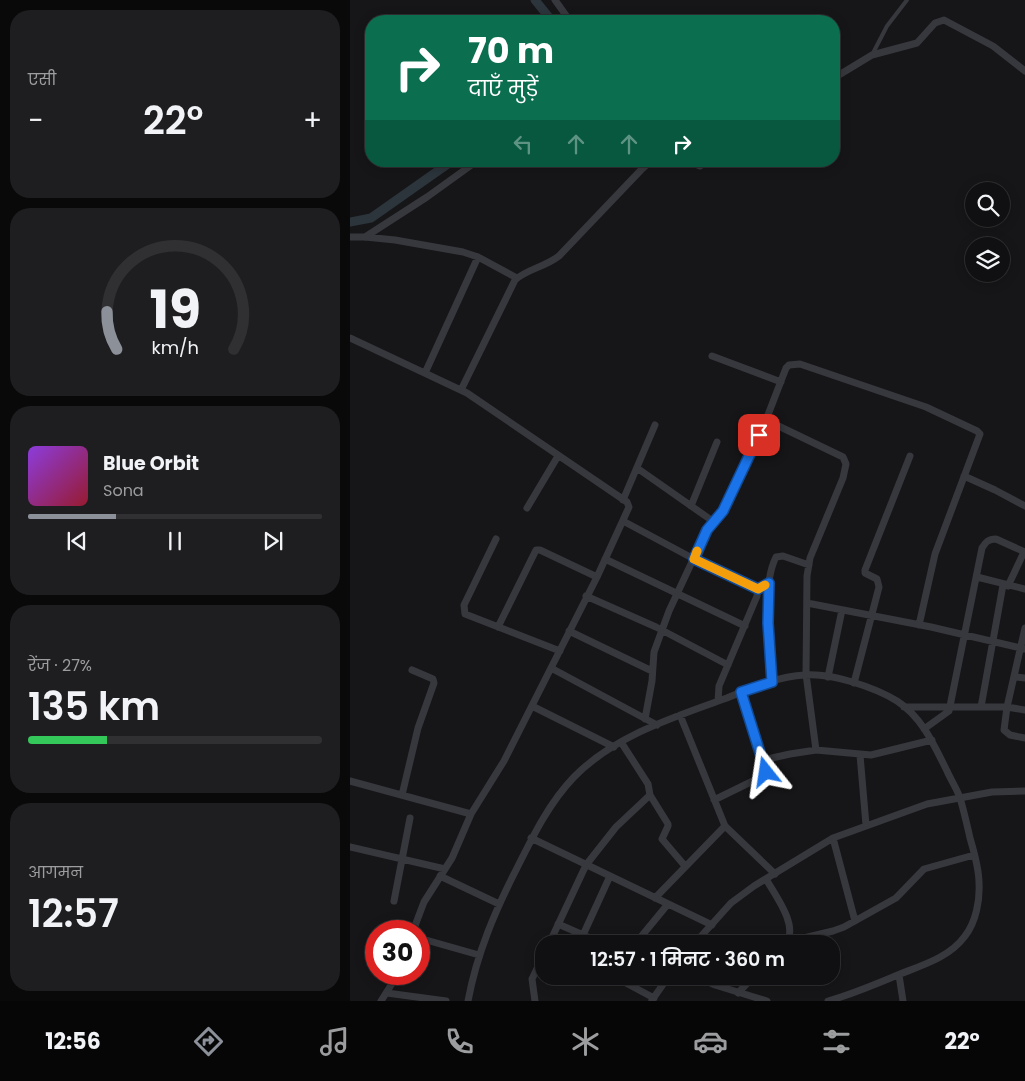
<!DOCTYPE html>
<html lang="hi">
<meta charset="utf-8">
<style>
:root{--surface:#101012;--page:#1e1e20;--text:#f1f3f6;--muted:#9c9d9f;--line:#303032;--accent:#8c9099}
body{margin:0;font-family:Poppins,"Noto Sans Devanagari",sans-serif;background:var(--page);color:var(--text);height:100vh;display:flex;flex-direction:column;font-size:19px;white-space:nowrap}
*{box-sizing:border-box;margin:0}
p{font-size:16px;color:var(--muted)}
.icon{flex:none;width:28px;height:28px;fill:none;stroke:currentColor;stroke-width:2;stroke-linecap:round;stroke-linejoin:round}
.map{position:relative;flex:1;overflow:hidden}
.side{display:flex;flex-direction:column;gap:10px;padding:10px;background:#09090a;width:350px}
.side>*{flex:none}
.banner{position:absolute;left:15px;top:15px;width:475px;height:152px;border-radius:20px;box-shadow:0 2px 12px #0003,0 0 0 1px var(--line);background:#0b6e4f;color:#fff;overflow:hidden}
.buttons{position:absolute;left:615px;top:182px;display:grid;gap:10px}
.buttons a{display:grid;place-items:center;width:45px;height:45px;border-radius:50%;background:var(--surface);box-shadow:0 2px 12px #0003,0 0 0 1px var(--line);font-size:25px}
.speed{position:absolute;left:15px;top:920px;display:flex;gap:10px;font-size:25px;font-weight:700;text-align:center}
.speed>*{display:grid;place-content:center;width:65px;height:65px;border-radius:50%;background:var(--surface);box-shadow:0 2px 12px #0003,0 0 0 1px var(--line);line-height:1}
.speed .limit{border:8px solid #d22;background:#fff;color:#111}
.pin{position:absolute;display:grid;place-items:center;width:42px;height:42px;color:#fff;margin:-21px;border-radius:10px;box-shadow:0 2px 8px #0006}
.me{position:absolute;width:55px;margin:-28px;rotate:345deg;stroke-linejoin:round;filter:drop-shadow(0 0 4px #0008)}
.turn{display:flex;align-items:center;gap:18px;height:105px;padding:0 20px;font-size:22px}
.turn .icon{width:65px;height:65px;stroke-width:2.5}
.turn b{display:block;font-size:35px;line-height:42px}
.lanes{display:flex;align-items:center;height:48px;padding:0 20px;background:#0003;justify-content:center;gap:25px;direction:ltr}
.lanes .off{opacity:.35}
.big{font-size:38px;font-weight:600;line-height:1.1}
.side .tile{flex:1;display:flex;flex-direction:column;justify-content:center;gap:8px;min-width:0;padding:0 18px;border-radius:20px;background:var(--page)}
.side .dial{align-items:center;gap:0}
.dial svg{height:130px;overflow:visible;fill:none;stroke:var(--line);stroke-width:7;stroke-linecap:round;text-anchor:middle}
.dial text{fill:var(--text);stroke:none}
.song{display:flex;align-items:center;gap:15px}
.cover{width:60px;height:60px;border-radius:8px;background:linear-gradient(135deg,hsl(270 70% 55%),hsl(350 70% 35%))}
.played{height:5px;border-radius:2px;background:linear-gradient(90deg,var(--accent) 30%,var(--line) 30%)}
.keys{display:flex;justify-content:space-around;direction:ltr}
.heat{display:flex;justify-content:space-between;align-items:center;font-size:28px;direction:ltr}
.charge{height:8px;border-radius:4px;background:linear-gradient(90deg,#34c759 27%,var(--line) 0)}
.trip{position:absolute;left:185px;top:935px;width:305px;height:50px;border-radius:20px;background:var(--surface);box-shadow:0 2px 12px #0003,0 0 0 1px var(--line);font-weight:600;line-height:50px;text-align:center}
.tab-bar{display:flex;height:80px;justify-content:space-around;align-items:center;background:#060607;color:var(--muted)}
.tab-bar .icon{width:35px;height:35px}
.tab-bar .current{color:var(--accent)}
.tab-bar b{font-size:22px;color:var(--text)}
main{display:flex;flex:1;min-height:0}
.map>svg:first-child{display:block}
</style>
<main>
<section class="side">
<div class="tile"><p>एसी</p>
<div class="heat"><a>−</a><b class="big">22°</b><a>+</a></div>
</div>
<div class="tile dial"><svg viewBox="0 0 100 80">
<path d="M14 69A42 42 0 1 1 86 69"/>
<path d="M14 69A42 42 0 0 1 8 46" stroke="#8c9099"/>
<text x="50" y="56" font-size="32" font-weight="700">19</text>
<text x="50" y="72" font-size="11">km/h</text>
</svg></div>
<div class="tile">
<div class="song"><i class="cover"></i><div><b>Blue Orbit</b><p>Sona</p></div></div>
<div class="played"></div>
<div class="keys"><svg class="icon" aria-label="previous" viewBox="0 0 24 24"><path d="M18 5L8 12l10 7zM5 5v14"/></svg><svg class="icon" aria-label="pause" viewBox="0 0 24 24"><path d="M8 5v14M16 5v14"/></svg><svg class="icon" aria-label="next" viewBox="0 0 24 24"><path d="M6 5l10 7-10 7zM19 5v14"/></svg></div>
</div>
<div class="tile"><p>रेंज · 27%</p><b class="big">135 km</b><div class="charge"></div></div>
<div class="tile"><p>आगमन</p><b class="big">12:57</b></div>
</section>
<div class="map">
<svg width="675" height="1001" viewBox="0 0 675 1001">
<rect width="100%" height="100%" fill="#161618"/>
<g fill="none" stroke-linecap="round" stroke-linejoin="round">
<path stroke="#2c353c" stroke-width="9" d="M185,0L202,21
M0,222L21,218L102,161"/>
<path stroke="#37383d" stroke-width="4" d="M522,55L537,26L557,0"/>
<path stroke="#37383d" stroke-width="7" d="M205,0L220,21
M484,78L522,55L567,43L585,23L594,20L643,46L675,71
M338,161L350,166L358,161
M0,237H15L45,240L113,252L128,257L167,278
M15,237L77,197L127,161
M0,338L117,393L277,502L279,507L247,577L154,761L121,814L102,858L74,902L63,931
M362,356L431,382
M75,373L128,257
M111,390L165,280C177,269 195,267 209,256L291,170L301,161
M416,420L493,457L496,464L493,478L460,558L457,576L456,674L466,750
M287,468L364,522
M614,476L645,490L675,506
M273,500L305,425
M341,506L367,442
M177,508L208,456
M273,521L344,559L408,589L407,596L369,686L368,701
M146,539L114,605L115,614L210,651
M255,559L395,626
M627,577L675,589
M658,586L674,552
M236,596L306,627L378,665
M457,603L581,627L675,649
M148,627L186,550H190L247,577
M675,628L657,707L654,730L660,735L675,738
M219,631L302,671
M201,668L307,725
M478,677L492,610
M665,677L675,678
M422,682C419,649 411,586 426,557L433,556L459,565
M504,683L529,587L527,579L515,573V570L560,456
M182,706L264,747
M554,707H657L675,710
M631,707L653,585
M330,715L375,826L425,874
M295,719L302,681L304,652L319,611L355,534L373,511L416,420L436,368L439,365L450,364L576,407L627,431L630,434L585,554L569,625
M574,729L599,711L632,548C636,542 638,539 646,539L675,552
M510,755L516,825
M413,760L440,754L466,750L521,755L582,740
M0,781L121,814
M52,795L68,728L84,683L83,679L62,670
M300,795L318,824V826L312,839L335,866
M364,800L411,777L416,772L391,692
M181,838L362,925
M483,838L505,921
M0,847L95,869
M90,876L149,904
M416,879C425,895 449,926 436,943
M305,898L375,826
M44,901L60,818
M208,924L254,944
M233,935L260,876
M69,938L129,955
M437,942L483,931L494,927L546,898L574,869L624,855
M199,944L236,865L266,827L300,795L298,784L271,742
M285,944L318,904
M344,944L381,903L404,886L483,838L577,804L642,792L675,791
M549,975L553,1001
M263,976L304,998
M346,976L365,985L417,1001
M37,993L96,1001
M388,993L404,976
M302,1000L319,976
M31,1001L48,974
M118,1001C127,953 145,911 167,868C183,836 199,803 224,777C264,736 324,717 377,698C401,688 429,676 455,675C482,673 524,687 547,701C572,717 584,745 597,771C601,780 607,789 610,798C614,811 617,825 620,838C624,852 629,868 629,883C630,900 626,922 615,936C600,957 573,965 550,974C526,984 503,994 478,1001
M185,1001L182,979L194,954"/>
</g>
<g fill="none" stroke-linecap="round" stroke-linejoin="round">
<defs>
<path id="route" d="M409,435L373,511L357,530L344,559L408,589L419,583L418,623L422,682L391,692L416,772"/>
</defs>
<use href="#route" stroke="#114b97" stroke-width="12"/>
<use href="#route" stroke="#1a73e8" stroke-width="9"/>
<path stroke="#f59e0b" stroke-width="9" d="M347,551L344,559L408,589L415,585"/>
</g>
</svg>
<div class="buttons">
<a><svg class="icon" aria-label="search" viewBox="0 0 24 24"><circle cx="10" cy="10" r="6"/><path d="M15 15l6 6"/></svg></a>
<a><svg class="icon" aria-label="layers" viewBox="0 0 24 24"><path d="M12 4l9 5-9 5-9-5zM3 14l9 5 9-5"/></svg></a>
</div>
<div class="speed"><div class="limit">30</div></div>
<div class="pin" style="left:409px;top:435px;background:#d93025"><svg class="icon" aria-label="arrive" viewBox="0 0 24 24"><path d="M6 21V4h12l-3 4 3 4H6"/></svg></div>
<svg class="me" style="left:416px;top:772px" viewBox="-20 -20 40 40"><path d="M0-17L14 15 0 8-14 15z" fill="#1a73e8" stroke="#fff" stroke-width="4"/></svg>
<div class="trip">12:57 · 1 मिनट · 360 m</div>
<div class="banner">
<div class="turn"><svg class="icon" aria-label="right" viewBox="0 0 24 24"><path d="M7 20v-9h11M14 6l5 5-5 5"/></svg><div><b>70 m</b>दाएँ मुड़ें</div></div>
<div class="lanes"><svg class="icon off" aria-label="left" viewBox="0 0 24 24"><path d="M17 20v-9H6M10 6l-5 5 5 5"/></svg><svg class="icon off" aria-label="ahead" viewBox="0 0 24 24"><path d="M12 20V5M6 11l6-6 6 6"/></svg><svg class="icon off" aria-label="ahead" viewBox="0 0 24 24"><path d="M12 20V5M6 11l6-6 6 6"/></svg><svg class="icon" aria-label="right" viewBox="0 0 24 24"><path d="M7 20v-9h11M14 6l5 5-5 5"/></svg></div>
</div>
</div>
</main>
<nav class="tab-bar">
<b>12:56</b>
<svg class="icon current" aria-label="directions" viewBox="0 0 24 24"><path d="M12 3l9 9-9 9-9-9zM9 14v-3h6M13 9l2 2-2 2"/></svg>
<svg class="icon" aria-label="music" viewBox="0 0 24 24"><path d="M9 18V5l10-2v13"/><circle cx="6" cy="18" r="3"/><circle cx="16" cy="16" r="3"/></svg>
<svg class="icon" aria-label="phone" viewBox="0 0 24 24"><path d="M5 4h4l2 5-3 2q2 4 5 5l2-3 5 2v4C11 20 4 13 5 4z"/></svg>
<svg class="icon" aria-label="climate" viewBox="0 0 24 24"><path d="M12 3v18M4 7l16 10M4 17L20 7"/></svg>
<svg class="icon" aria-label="car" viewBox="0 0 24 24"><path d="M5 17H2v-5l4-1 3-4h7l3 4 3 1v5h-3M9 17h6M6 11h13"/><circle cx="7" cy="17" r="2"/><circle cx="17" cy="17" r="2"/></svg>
<svg class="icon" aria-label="filters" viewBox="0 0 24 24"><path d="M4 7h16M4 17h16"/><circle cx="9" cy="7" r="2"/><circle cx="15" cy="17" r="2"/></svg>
<b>22°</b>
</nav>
